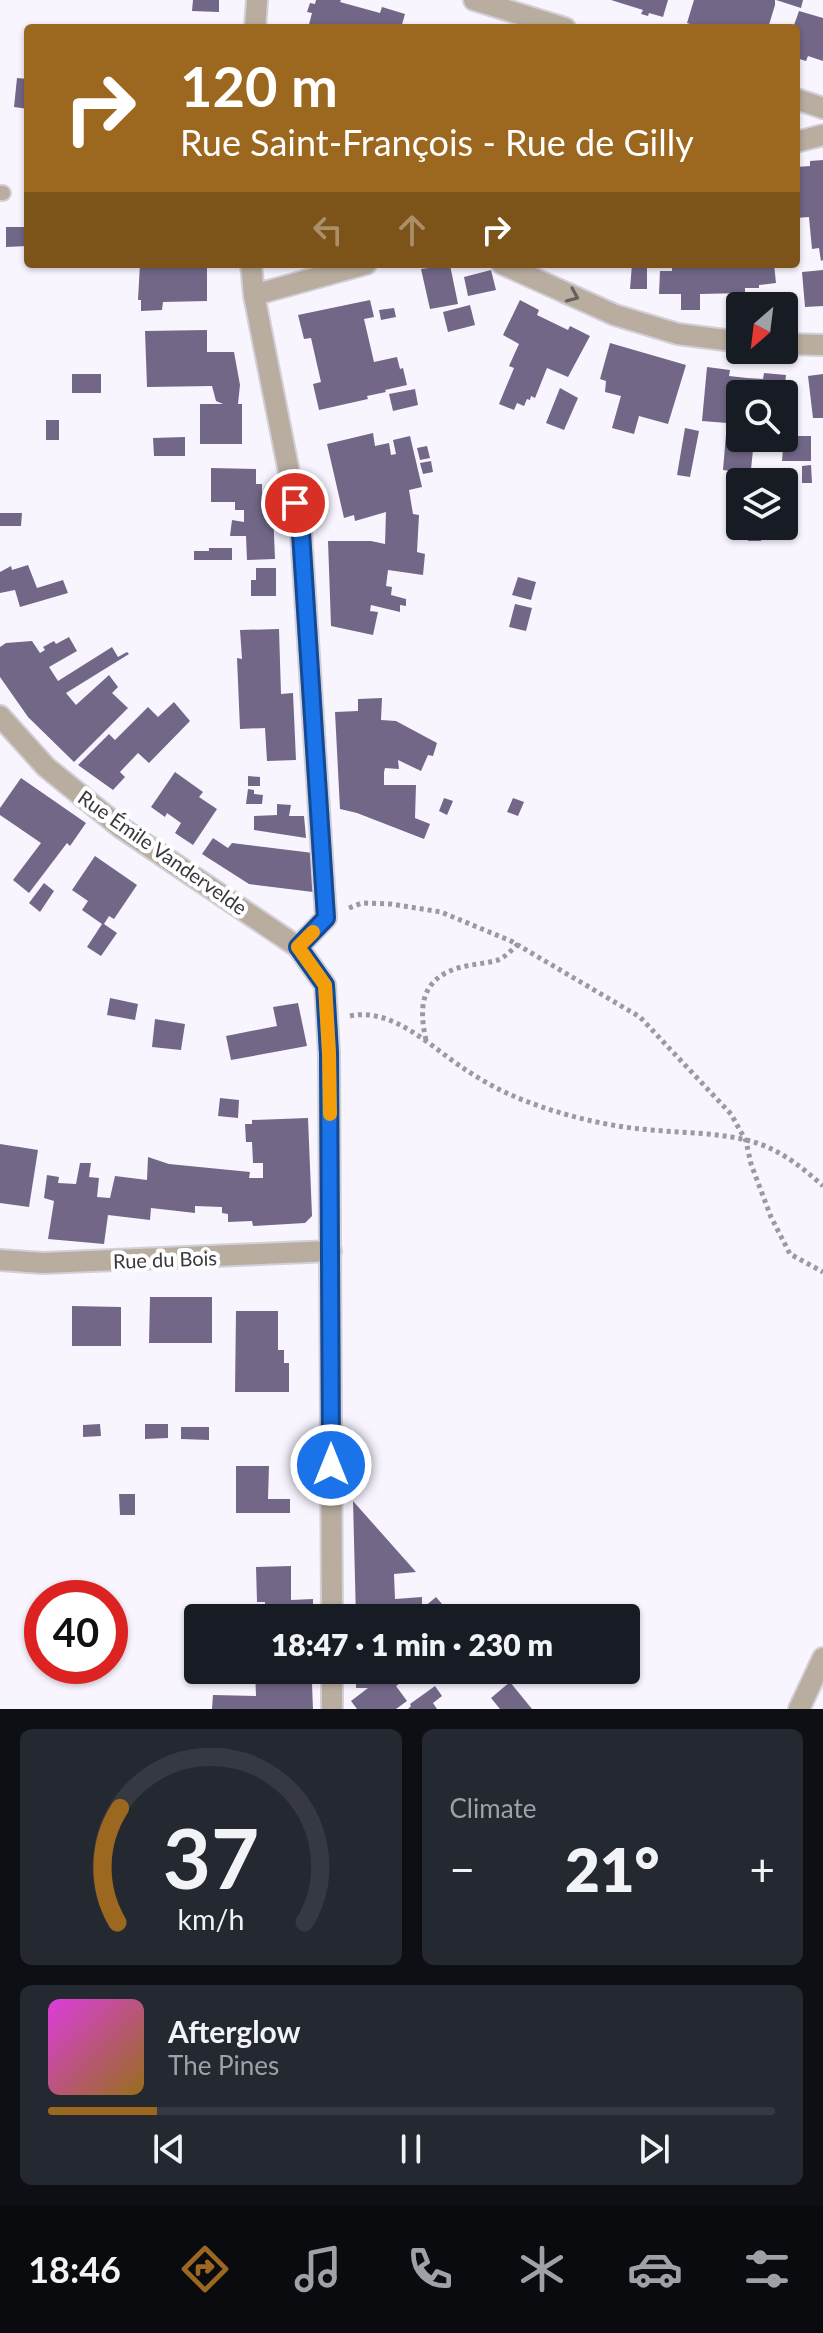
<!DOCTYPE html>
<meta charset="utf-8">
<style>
:root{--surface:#171b24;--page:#242831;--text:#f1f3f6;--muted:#9ea1a6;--line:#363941;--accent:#9c681f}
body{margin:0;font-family:Lato,sans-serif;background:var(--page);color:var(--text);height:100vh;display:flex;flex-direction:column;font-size:30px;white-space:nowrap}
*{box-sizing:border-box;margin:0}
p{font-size:26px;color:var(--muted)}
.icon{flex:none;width:44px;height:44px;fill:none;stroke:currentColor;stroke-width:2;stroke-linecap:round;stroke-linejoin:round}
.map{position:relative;height:1709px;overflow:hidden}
.panel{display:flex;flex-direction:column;gap:20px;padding:20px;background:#0d0f14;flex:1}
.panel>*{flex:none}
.guide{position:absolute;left:24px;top:24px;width:776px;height:244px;border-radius:8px;box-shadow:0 2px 6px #0004;background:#9c681f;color:#fff;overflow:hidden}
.needle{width:52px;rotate:208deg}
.tools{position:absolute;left:726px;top:292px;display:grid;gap:16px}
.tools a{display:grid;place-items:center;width:72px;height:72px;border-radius:8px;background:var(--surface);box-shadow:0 2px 6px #0004;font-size:40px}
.speed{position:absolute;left:24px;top:1580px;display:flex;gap:16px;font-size:40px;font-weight:700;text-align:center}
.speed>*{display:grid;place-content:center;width:104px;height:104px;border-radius:50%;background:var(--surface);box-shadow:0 2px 6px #0004;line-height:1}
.speed .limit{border:12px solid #d22;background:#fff;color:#111}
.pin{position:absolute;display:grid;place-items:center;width:68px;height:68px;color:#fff;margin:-34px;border:4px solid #fff;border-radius:50%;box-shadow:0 2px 8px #0007}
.me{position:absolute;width:88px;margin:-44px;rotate:0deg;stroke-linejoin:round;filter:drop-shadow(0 0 6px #0008)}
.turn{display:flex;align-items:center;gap:28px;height:168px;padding:0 24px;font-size:36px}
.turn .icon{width:104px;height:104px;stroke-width:2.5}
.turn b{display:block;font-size:56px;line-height:68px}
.lanes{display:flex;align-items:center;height:76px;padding:0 24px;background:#0003;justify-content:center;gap:40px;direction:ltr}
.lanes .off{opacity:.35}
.big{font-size:60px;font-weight:800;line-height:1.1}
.panel .tile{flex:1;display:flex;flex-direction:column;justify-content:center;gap:12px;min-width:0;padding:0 28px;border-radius:12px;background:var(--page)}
.panel .dial{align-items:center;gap:0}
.dial svg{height:208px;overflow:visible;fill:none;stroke:var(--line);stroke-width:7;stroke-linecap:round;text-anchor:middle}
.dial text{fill:var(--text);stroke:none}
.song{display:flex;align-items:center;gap:24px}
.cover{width:96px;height:96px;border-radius:12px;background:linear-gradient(135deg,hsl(300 70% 55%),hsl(40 70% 35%))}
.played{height:8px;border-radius:4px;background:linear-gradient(90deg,var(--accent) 15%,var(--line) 15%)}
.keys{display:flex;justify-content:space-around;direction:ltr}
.heat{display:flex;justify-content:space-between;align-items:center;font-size:44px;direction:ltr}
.panel .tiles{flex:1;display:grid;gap:20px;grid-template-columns:1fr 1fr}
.tile:last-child{grid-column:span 2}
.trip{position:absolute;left:184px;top:1604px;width:456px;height:80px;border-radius:8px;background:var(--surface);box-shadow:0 2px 6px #0004;font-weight:800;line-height:80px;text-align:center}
.dock{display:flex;height:128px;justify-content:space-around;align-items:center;background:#090b0e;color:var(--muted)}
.dock .icon{width:56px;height:56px}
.dock .current{color:var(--accent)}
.dock b{font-size:36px;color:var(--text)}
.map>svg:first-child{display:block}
</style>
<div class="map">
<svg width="823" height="1709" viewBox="0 0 823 1709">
<rect width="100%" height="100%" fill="#f8f5ff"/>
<path fill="#736788" d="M193,0H219V12L192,11Z
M316,0H341L340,2L380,13L382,7L405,14L401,28H308L312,13L307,12L310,3L315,4Z
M611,0H668L663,17L649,13L648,16L641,14L643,10Z
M694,0H775V5L768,28H722L710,24L709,28H702L687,23Z
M776,0H803L801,8Z
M799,11L823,18V61L808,56L806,61L796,58V28H793Z
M17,78L28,79V109L14,107Z
M823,160V260L821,261L819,248L812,249L809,217L796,218V167L810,166V161Z
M6,227H28V246L6,247Z
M140,264L207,265V301L163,302L162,310L141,311V300H138Z
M632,264H647V289H630Z
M680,264H774L776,283L759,285V288H745V293L700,294V310H681V294H659L660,271H672V265Z
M450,265L458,304L430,309L421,269Z
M491,270L496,290L468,296L464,277Z
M823,270V306L805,307L802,272Z
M370,300L374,317L364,319L374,362L397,357L400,369L403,368L407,385L385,390L386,392L367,396L368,399L319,410L313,384L321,382L311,338L304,339L298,315Z
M520,300L539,310L537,315L568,330L570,326L590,336L568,377L547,368L535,398L531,396L530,400L527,399L524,406L517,403L514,410L499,404L514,368L509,366L519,344L503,335Z
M470,305L475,325L448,332L443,312Z
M394,308L396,317L381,320L379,310Z
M207,330V352H234L240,385L238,404H242V444H200V404H223L216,401L212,386L147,387L145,331Z
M610,343L686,365L668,424L639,416L634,434L612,428L621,396L605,392L606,381L600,379Z
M707,367L730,370L729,376L747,378L763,379L764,373L786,375L784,394H740V438H767V441L754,440L750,479L739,478V472L723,470L727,423L702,421Z
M72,374H101V393H72Z
M823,374V418H813L808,376Z
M560,388L578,398L564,430L546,423Z
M415,389L418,405L393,411L389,394Z
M46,420H59V440H46Z
M685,428L699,431L690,477L677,475Z
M373,433L375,446L389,443L391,455L396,454L393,440L410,436L422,487L409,490L413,514L419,515L417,552L425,554L423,575L388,570L386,586L392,587L391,595L406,599V606L400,605V612L371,605L370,611L378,612L373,635L331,626L328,541H371L385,544L386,512L355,521L354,515L344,518L327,444Z
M784,436H811V461H782Z
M185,437V456H154L153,438Z
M427,446L430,458L420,460L417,448Z
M431,461L433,472L423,474L420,463Z
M811,465L812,483H802V466Z
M211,468L256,469V484H262V510H273L275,559L247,560L246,536H230L232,520L244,522V510H235V502H211Z
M0,513H22L21,526H0Z
M747,531H760L761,541H748Z
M209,548H232V560H194V551H209Z
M28,565L37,588L63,580L68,593L20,607L15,590L0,593V572L11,566L12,570Z
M256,568H276V596H251V580H256Z
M518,577L536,582L531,600L512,595Z
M515,604L532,608L526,631L509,627Z
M279,629L281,694L293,693L296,760L267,761L265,728L240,729L237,658L242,659L240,630Z
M69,637L77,651L49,667L58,681L112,647L118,657L127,652L129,654L66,693L76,705L109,675L118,687L112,693L128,708L74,762L28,717L0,677V647L6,643L32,641L40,653L45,650L43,647L54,641L56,644Z
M382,698L381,720L396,721L437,743L433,756L428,755L421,771L398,760L399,769L385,768L384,772V785H416L415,818L430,824L424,839L357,813L340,809L335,712L358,711V699Z
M174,702L190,721L149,763L138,753L120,772L125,777L113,790L78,765L109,734L115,740L148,707L158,717Z
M175,772L203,792L199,797L217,809L193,845L175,833L181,823L167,813L165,817L151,807Z
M248,776L260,777V786H248Z
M21,778L86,823L70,846L67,843L29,893L13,880L41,843L0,815V808Z
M248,789L254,790V794L263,795L262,804H246Z
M444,798L453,801L447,815L439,811Z
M513,798L524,802L518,816L507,812Z
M277,804L291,805L289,816H304L306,838L254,830V816L277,815Z
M213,838L228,848L232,843L313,853V892L249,884L202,854Z
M95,856L137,885L114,919L109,916L104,924L117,933L101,956L87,947L102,924L82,910L88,901L72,890Z
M44,883L54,891L40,912L29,903Z
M110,998L138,1004L135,1020L107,1015Z
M298,1003L307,1046L231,1060L226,1036L277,1026L273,1007Z
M155,1019L185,1024L181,1050L152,1047Z
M220,1098L239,1100L238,1118L218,1116Z
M308,1118L312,1216L305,1223L253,1226L252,1221L228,1222V1214L222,1213V1207L195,1206V1213L151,1208L150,1220L108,1215L104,1244L48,1239L54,1201L44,1198L47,1175L59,1177L58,1183L76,1184L80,1163H91L89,1177L99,1178L97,1197L110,1198L115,1176L147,1180L148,1157L169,1164L250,1172L249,1178H263V1163H253L252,1142H246L245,1124H252V1120Z
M0,1144L38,1150L29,1207L0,1203Z
M150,1297H212V1343H149Z
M72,1306L121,1307V1346H72Z
M236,1311H278V1350H284V1363H289V1392H235Z
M100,1424L101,1436L83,1437V1425Z
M145,1424H168V1438L145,1439Z
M181,1427H209V1440L181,1439Z
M236,1466H269L268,1499H290V1513H236Z
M119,1494H135V1515H120Z
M353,1501L416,1572L394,1574L395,1599L422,1597V1611H415V1618H356Z
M291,1566V1600L313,1599V1618L265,1617V1602H257L256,1567Z
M436,1597L454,1618H434L424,1607Z
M255,1670H291V1684H312L313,1709H212L213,1695L256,1696Z
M356,1670H406L410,1676L396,1686L407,1701L396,1709H357L351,1701L368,1688H356Z
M470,1670H496L481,1683Z
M510,1682L523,1698L532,1709H500L491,1698Z
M435,1686L442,1696L433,1703L437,1709H408L411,1706L410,1704Z"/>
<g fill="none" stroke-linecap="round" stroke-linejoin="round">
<defs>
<path id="service" d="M0,193H3"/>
<path id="minor" d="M474,0L565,28
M255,28L257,0
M796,99L823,108
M796,142L823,135
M251,264L254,295L301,533L326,918L298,947
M502,264L615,315L678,334L740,342
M254,295L366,264
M784,344L823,345
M0,1260L43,1263L331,1251"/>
<path id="tertiary" d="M0,716L46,767L120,827L298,947L325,985L329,1053L332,1618
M332,1670V1709
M799,1709L823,1658"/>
</defs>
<use href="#service" stroke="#d2cfd8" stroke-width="18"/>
<use href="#minor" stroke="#d2cfd8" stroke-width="24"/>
<use href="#tertiary" stroke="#d2cfd8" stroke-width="24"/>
<path stroke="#9b99a1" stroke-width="5" stroke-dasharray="4 4" stroke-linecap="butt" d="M349,908L362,903L391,904L441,912L511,941L640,1017L731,1114L746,1141L751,1164L771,1217L790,1254L823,1272
M350,1016C392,1007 430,1046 463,1068C478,1078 495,1088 511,1095C550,1112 599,1125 641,1129C677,1133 723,1132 757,1143C783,1152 803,1168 823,1186
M426,1040C419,1009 420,981 455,969C469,964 485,964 498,960C505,957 512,950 518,944"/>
<use href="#service" stroke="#b9ad9f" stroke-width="14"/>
<use href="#minor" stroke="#b9ad9f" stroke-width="20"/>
<use href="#tertiary" stroke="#b9ad9f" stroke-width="20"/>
</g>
<defs><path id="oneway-chevron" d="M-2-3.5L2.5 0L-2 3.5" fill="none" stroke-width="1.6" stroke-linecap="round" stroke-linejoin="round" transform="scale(2)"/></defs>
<use stroke="#666160" href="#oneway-chevron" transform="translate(573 296) rotate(23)"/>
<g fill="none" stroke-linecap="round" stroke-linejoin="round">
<defs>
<path id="route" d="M295,503L301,533L326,918L298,947L325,985L329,1053L331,1465"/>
</defs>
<use href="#route" stroke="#114b97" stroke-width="20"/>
<use href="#route" stroke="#1a73e8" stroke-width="14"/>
<path stroke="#f59e0b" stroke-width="14" d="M313,932L298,947L325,985L329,1053L330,1114"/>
</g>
<g text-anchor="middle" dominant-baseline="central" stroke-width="8" stroke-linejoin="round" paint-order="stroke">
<g font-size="20" fill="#3a383e" stroke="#fff">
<text transform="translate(163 852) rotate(35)">Rue Émile Vandervelde</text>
<text transform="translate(165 1259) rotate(-2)">Rue du Bois</text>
</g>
</g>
</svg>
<div class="tools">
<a><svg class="needle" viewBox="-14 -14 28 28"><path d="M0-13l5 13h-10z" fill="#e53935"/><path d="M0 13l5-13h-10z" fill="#9ea1a6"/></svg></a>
<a><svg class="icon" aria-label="search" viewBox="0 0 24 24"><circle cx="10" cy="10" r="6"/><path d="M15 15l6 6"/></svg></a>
<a><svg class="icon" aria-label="layers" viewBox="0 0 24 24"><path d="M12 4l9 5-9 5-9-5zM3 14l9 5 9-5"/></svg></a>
</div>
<div class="speed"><div class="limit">40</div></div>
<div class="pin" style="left:295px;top:503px;background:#d93025"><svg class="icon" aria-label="arrive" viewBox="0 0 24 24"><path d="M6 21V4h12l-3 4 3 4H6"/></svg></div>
<svg class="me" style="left:331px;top:1465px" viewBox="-20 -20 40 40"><circle r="17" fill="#1a73e8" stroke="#fff" stroke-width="3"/><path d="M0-11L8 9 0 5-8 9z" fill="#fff"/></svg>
<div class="trip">18:47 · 1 min · 230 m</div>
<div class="guide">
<div class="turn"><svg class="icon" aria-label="right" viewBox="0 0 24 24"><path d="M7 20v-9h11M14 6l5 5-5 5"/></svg><div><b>120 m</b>Rue Saint-François - Rue de Gilly</div></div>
<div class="lanes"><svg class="icon off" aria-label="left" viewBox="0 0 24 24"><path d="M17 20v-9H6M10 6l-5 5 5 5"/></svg><svg class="icon off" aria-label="ahead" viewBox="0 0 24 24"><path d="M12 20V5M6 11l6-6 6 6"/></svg><svg class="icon" aria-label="right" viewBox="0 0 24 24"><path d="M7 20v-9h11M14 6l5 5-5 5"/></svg></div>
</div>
</div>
<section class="panel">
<div class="tiles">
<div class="tile dial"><svg viewBox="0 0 100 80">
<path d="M14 69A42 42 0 1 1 86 69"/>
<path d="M14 69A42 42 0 0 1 15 25" stroke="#9c681f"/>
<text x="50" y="56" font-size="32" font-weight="700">37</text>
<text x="50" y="72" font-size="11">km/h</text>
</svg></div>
<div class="tile"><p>Climate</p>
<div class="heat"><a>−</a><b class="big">21°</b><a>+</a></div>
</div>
<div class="tile">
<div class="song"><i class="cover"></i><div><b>Afterglow</b><p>The Pines</p></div></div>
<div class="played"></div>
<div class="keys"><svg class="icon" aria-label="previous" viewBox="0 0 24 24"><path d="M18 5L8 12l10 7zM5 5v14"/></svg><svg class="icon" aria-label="pause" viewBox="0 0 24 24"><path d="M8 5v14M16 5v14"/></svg><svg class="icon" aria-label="next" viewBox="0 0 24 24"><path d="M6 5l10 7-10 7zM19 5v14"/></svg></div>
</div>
</div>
</section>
<nav class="dock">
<b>18:46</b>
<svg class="icon current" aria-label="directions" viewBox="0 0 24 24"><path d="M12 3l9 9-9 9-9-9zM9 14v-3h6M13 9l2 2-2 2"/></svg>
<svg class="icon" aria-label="music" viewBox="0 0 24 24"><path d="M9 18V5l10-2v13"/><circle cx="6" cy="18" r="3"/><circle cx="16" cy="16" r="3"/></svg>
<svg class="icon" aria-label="phone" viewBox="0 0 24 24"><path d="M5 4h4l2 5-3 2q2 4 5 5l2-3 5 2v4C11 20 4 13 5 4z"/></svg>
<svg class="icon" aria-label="climate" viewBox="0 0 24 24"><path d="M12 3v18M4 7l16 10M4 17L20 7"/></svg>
<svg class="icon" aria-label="car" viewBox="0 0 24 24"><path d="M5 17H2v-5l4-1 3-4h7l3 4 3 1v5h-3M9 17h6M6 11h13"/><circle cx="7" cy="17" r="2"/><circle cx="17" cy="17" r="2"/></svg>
<svg class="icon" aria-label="filters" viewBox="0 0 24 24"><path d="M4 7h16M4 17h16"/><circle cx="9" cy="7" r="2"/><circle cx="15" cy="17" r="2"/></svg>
</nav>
